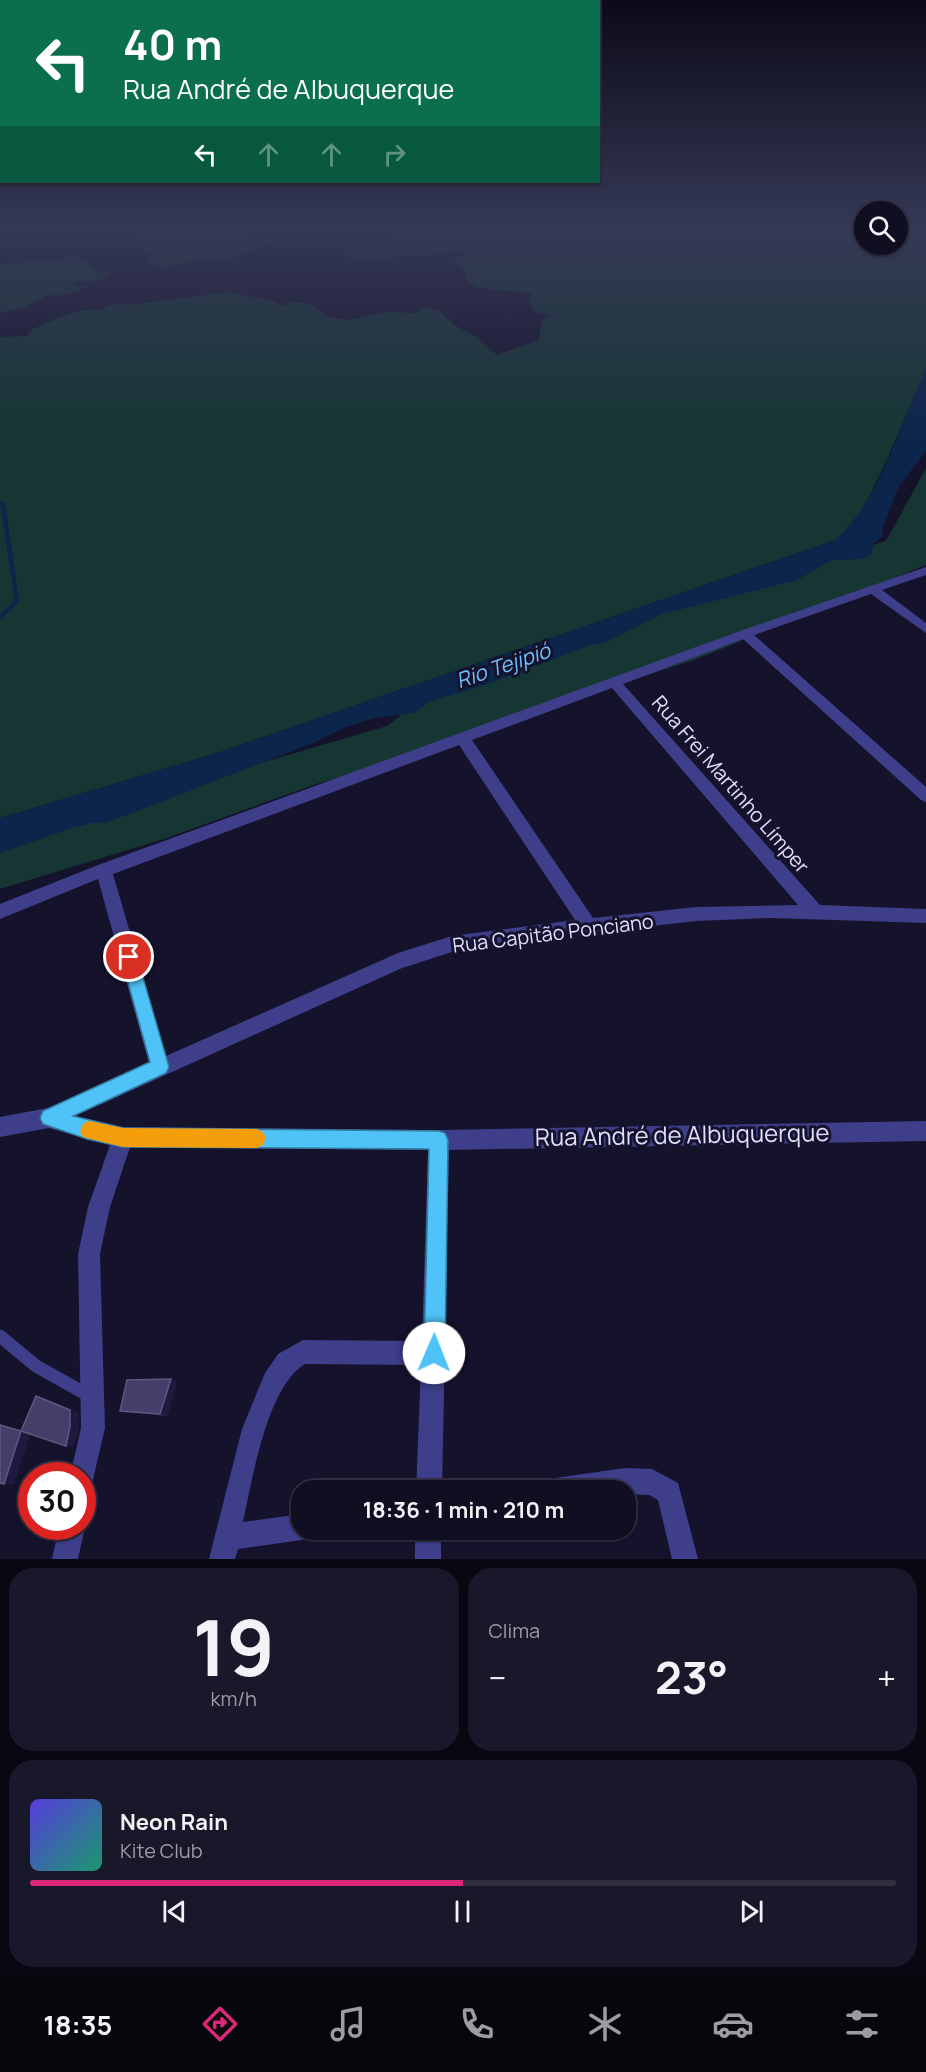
<!DOCTYPE html>
<html lang="pt">
<meta charset="utf-8">
<style>
:root{--surface:#100e21;--page:#19172a;--text:#f1f3f6;--muted:#9c9ca5;--line:#302e3f;--accent:#db2777}
body{margin:0;font-family:Manrope,sans-serif;background:var(--page);color:var(--text);height:100vh;display:flex;flex-direction:column;font-size:22px;white-space:nowrap}
*{box-sizing:border-box;margin:0}
p{font-size:20px;color:var(--muted)}
.icon{flex:none;width:33px;height:33px;fill:none;stroke:currentColor;stroke-width:2;stroke-linecap:round;stroke-linejoin:round}
.map{position:relative;height:1559px;overflow:hidden}
.side{display:flex;flex-direction:column;gap:9px;padding:9px;background:#090812;flex:1}
.side>*{flex:none}
.guide{position:absolute;left:0px;top:0px;width:600px;height:183px;box-shadow:0 2px 4px #0004,0 0 0 2px var(--line);background:#0b6e4f;color:#fff;overflow:hidden}
.tools{position:absolute;left:854px;top:201px;display:grid;gap:12px}
.tools a{display:grid;place-items:center;width:54px;height:54px;border-radius:50%;background:var(--surface);box-shadow:0 2px 4px #0004,0 0 0 2px var(--line);font-size:30px}
.speed{position:absolute;left:18px;top:1462px;display:flex;gap:12px;font-size:30px;font-weight:700;text-align:center}
.speed>*{display:grid;place-content:center;width:78px;height:78px;border-radius:50%;background:var(--surface);box-shadow:0 2px 4px #0004,0 0 0 2px var(--line);line-height:1}
.speed .limit{border:9px solid #d22;background:#fff;color:#111}
.pin{position:absolute;display:grid;place-items:center;width:51px;height:51px;color:#fff;margin:-26px;border:3px solid #fff;border-radius:50%;box-shadow:0 2px 6px #0007}
.me{position:absolute;width:66px;margin:-33px;rotate:1deg;stroke-linejoin:round;filter:drop-shadow(0 0 4px #0008)}
.turn{display:flex;align-items:center;gap:21px;height:126px;padding:0 24px;font-size:27px}
.turn .icon{width:78px;height:78px;stroke-width:2.5}
.turn b{display:block;font-size:42px;line-height:51px}
.lanes{display:flex;align-items:center;height:57px;padding:0 24px;background:#0003;justify-content:center;gap:30px;direction:ltr}
.lanes .off{opacity:.35}
.big{font-size:45px;font-weight:700;line-height:1.1}
.side .card{flex:1;display:flex;flex-direction:column;justify-content:center;gap:9px;min-width:0;padding:0 21px;border-radius:24px;background:var(--page)}
.side .dial{align-items:center;gap:0}
.dial b{font-size:78px;line-height:1}
.song{display:flex;align-items:center;gap:18px}
.cover{width:72px;height:72px;border-radius:9px;background:linear-gradient(135deg,hsl(250 70% 55%),hsl(160 70% 35%))}
.played{height:6px;border-radius:3px;background:linear-gradient(90deg,var(--accent) 50%,var(--line) 50%)}
.keys{display:flex;justify-content:space-around;direction:ltr}
.heat{display:flex;justify-content:space-between;align-items:center;font-size:33px;direction:ltr}
.side .tiles{flex:1;display:grid;gap:9px;grid-template-columns:1fr 1fr}
.card:last-child{grid-column:span 2}
.trip{position:absolute;left:291px;top:1480px;width:345px;height:60px;border-radius:24px;background:var(--surface);box-shadow:0 2px 4px #0004,0 0 0 2px var(--line);font-weight:700;line-height:60px;text-align:center}
.dock{display:flex;height:96px;justify-content:space-around;align-items:center;background:#06060d;color:var(--muted)}
.dock .icon{width:42px;height:42px}
.dock .active{color:var(--accent)}
.dock b{font-size:27px;color:var(--text)}
.map>svg:first-child{display:block}
</style>
<div class="map">
<svg width="926" height="1559" viewBox="0 0 926 1559">
<rect width="100%" height="100%" fill="#15122c"/>
<path fill="#153633" d="M146,226H238L251,238H279L254,248L250,253L223,260L181,263L162,268L146,262L149,254L136,243L137,236Z
M453,226H864V244H897V226H926V369L886,462L862,511L852,525L835,540L220,752L0,818V337L27,336L33,329L68,314L79,311L102,310L108,305L139,304L229,292L276,302L281,306L294,302L311,304L327,317L349,320L384,312L415,313L425,307L441,312L454,325L475,336L497,355L539,340L542,320L552,316L535,312L527,297L533,296L529,293L480,288L467,281V272L453,260L455,257L471,253L457,249L424,256L412,255L364,260L352,259L342,253L354,250L356,246L351,242L396,236L395,233H398L449,230Z
M75,257L84,258L95,269L108,273V276L99,281H76L74,285L87,287L65,295H48L25,307L0,313V264Z
M926,468V565L697,659L462,735L366,770L313,785L164,839L0,889V844L56,823L387,726L421,699L684,603L886,541Z"/>
<path fill="#0c254a" d="M926,369V451L898,488L883,526L882,537L874,543L872,554L865,559L832,560L797,580L662,614L604,643L590,645L491,683L429,702L415,713L375,718L343,728L313,743L135,812L105,823H92L72,828L0,853V818L220,752L835,540C883,497 898,426 926,369Z"/>
<g fill="none" stroke-linecap="round" stroke-linejoin="round">
<path stroke="#0c254a" stroke-width="4.5" d="M0,503L3,505L17,601L0,617"/>
<path stroke="#3e3e8a" stroke-width="13" d="M0,1336L36,1366L88,1395"/>
<path fill="#3e3e8a" fill-rule="evenodd" d="M926,567V575L882,590L926,623V633L871,594L754,635L926,787V802L921,800L743,639L623,684L820,905L926,909V923L771,918L696,921L511,942L452,952L402,968L75,1116L123,1127L439,1130L926,1121V1141L449,1150L442,1491H416L421,1365L305,1364C267,1386 252,1481 243,1522L302,1514V1530H314L311,1536L302,1540L238,1549L235,1559H209L242,1429L265,1373L278,1354L303,1340L422,1341L428,1150L130,1147L110,1207L100,1254L105,1428L91,1488L82,1492V1476H70L81,1428L78,1254L88,1207L110,1145L49,1128L0,1137V1117L48,1108L149,1063L98,879L0,919V904L98,865L740,631ZM612,688L798,905L696,907L593,918L472,740ZM459,745L575,920L452,936L398,953L166,1056L113,874Z
M625,1468L652,1469L678,1483L698,1559H672L658,1500L649,1495L626,1494V1491H542L546,1482L555,1478Z
M82,1521L85,1527L78,1559H52L59,1527H82Z
M415,1530H441V1559H415Z"/>
</g>
<path fill="#332b58" d="M177,1381L167,1416L127,1412L120,1411Z"/>
<path fill="#1f193f" d="M171,1379L177,1381L167,1416L160,1414Z
M36,1396L45,1398L78,1412L79,1428L74,1447L66,1446Z
M0,1424L31,1433L14,1484H4Z"/>
<path fill="#463e6a" stroke="#5e5781" stroke-width="1.5" d="M171,1379L160,1414L120,1411L127,1380Z
M36,1396L70,1410V1426L66,1446L21,1431Z
M0,1425L21,1431L4,1484L0,1483Z"/>
<linearGradient id="sky" x2="0" y2="1"><stop stop-color="#0c0a18"/><stop offset="0.51" stop-color="#353956"/><stop offset="1" stop-color="#353956" stop-opacity="0"/></linearGradient>
<rect width="926" height="444" fill="url(#sky)"/>
<path fill="#4fc3f7" stroke="#337fa1" stroke-width="1.5" d="M129,950L135,952L137,957L169,1067L166,1073L73,1116L123,1128L439,1131L445,1133L448,1140L445,1353L442,1361L434,1364L427,1361L424,1353L429,1149L123,1147L87,1139L43,1124L40,1118L43,1111L150,1062L121,957L123,952Z"/>
<path fill="#f59e0b" d="M89,1121L123,1128L257,1129L263,1132L266,1138L263,1145L257,1148L123,1147L83,1137L80,1131L83,1124Z"/>
<g text-anchor="middle" dominant-baseline="central" stroke-width="6" stroke-linejoin="round" paint-order="stroke">
<g font-size="20" fill="#e0ddfe" stroke="#15122c">
<text transform="translate(731 784) rotate(49)">Rua Frei Martinho Límper</text>
<text transform="translate(553 933) rotate(-7)">Rua Capitão Ponciano</text>
</g>
<g font-size="21" font-style="italic" fill="#6dc0fd" stroke="#15122c">
<text transform="translate(503 665) rotate(-19)">Rio Tejipió</text>
</g>
<g font-size="24" fill="#e0ddfe" stroke="#15122c">
<text transform="translate(682 1134) rotate(-1)">Rua André de Albuquerque</text>
</g>
</g>
</svg>
<div class="tools">
<a><svg class="icon" aria-label="search" viewBox="0 0 24 24"><circle cx="10" cy="10" r="6"/><path d="M15 15l6 6"/></svg></a>
</div>
<div class="speed"><div class="limit">30</div></div>
<div class="pin" style="left:129px;top:957px;background:#d93025"><svg class="icon" aria-label="arrive" viewBox="0 0 24 24"><path d="M6 21V4h12l-3 4 3 4H6"/></svg></div>
<svg class="me" style="left:434px;top:1353px" viewBox="-20 -20 40 40"><circle r="19" fill="#fff"/><path d="M0-13L10 11 0 6-10 11z" fill="#4fc3f7"/></svg>
<div class="trip">18:36 · 1 min · 210 m</div>
<div class="guide">
<div class="turn"><svg class="icon" aria-label="left" viewBox="0 0 24 24"><path d="M17 20v-9H6M10 6l-5 5 5 5"/></svg><div><b>40 m</b>Rua André de Albuquerque</div></div>
<div class="lanes"><svg class="icon" aria-label="left" viewBox="0 0 24 24"><path d="M17 20v-9H6M10 6l-5 5 5 5"/></svg><svg class="icon off" aria-label="ahead" viewBox="0 0 24 24"><path d="M12 20V5M6 11l6-6 6 6"/></svg><svg class="icon off" aria-label="ahead" viewBox="0 0 24 24"><path d="M12 20V5M6 11l6-6 6 6"/></svg><svg class="icon off" aria-label="right" viewBox="0 0 24 24"><path d="M7 20v-9h11M14 6l5 5-5 5"/></svg></div>
</div>
</div>
<section class="side">
<div class="tiles">
<div class="card dial"><b>19</b><p>km/h</p></div>
<div class="card"><p>Clima</p>
<div class="heat"><a>−</a><b class="big">23°</b><a>+</a></div>
</div>
<div class="card">
<div class="song"><i class="cover"></i><div><b>Neon Rain</b><p>Kite Club</p></div></div>
<div class="played"></div>
<div class="keys"><svg class="icon" aria-label="previous" viewBox="0 0 24 24"><path d="M18 5L8 12l10 7zM5 5v14"/></svg><svg class="icon" aria-label="pause" viewBox="0 0 24 24"><path d="M8 5v14M16 5v14"/></svg><svg class="icon" aria-label="next" viewBox="0 0 24 24"><path d="M6 5l10 7-10 7zM19 5v14"/></svg></div>
</div>
</div>
</section>
<nav class="dock">
<b>18:35</b>
<svg class="icon active" aria-label="directions" viewBox="0 0 24 24"><path d="M12 3l9 9-9 9-9-9zM9 14v-3h6M13 9l2 2-2 2"/></svg>
<svg class="icon" aria-label="music" viewBox="0 0 24 24"><path d="M9 18V5l10-2v13"/><circle cx="6" cy="18" r="3"/><circle cx="16" cy="16" r="3"/></svg>
<svg class="icon" aria-label="phone" viewBox="0 0 24 24"><path d="M5 4h4l2 5-3 2q2 4 5 5l2-3 5 2v4C11 20 4 13 5 4z"/></svg>
<svg class="icon" aria-label="climate" viewBox="0 0 24 24"><path d="M12 3v18M4 7l16 10M4 17L20 7"/></svg>
<svg class="icon" aria-label="car" viewBox="0 0 24 24"><path d="M5 17H2v-5l4-1 3-4h7l3 4 3 1v5h-3M9 17h6M6 11h13"/><circle cx="7" cy="17" r="2"/><circle cx="17" cy="17" r="2"/></svg>
<svg class="icon" aria-label="filters" viewBox="0 0 24 24"><path d="M4 7h16M4 17h16"/><circle cx="9" cy="7" r="2"/><circle cx="15" cy="17" r="2"/></svg>
</nav>
